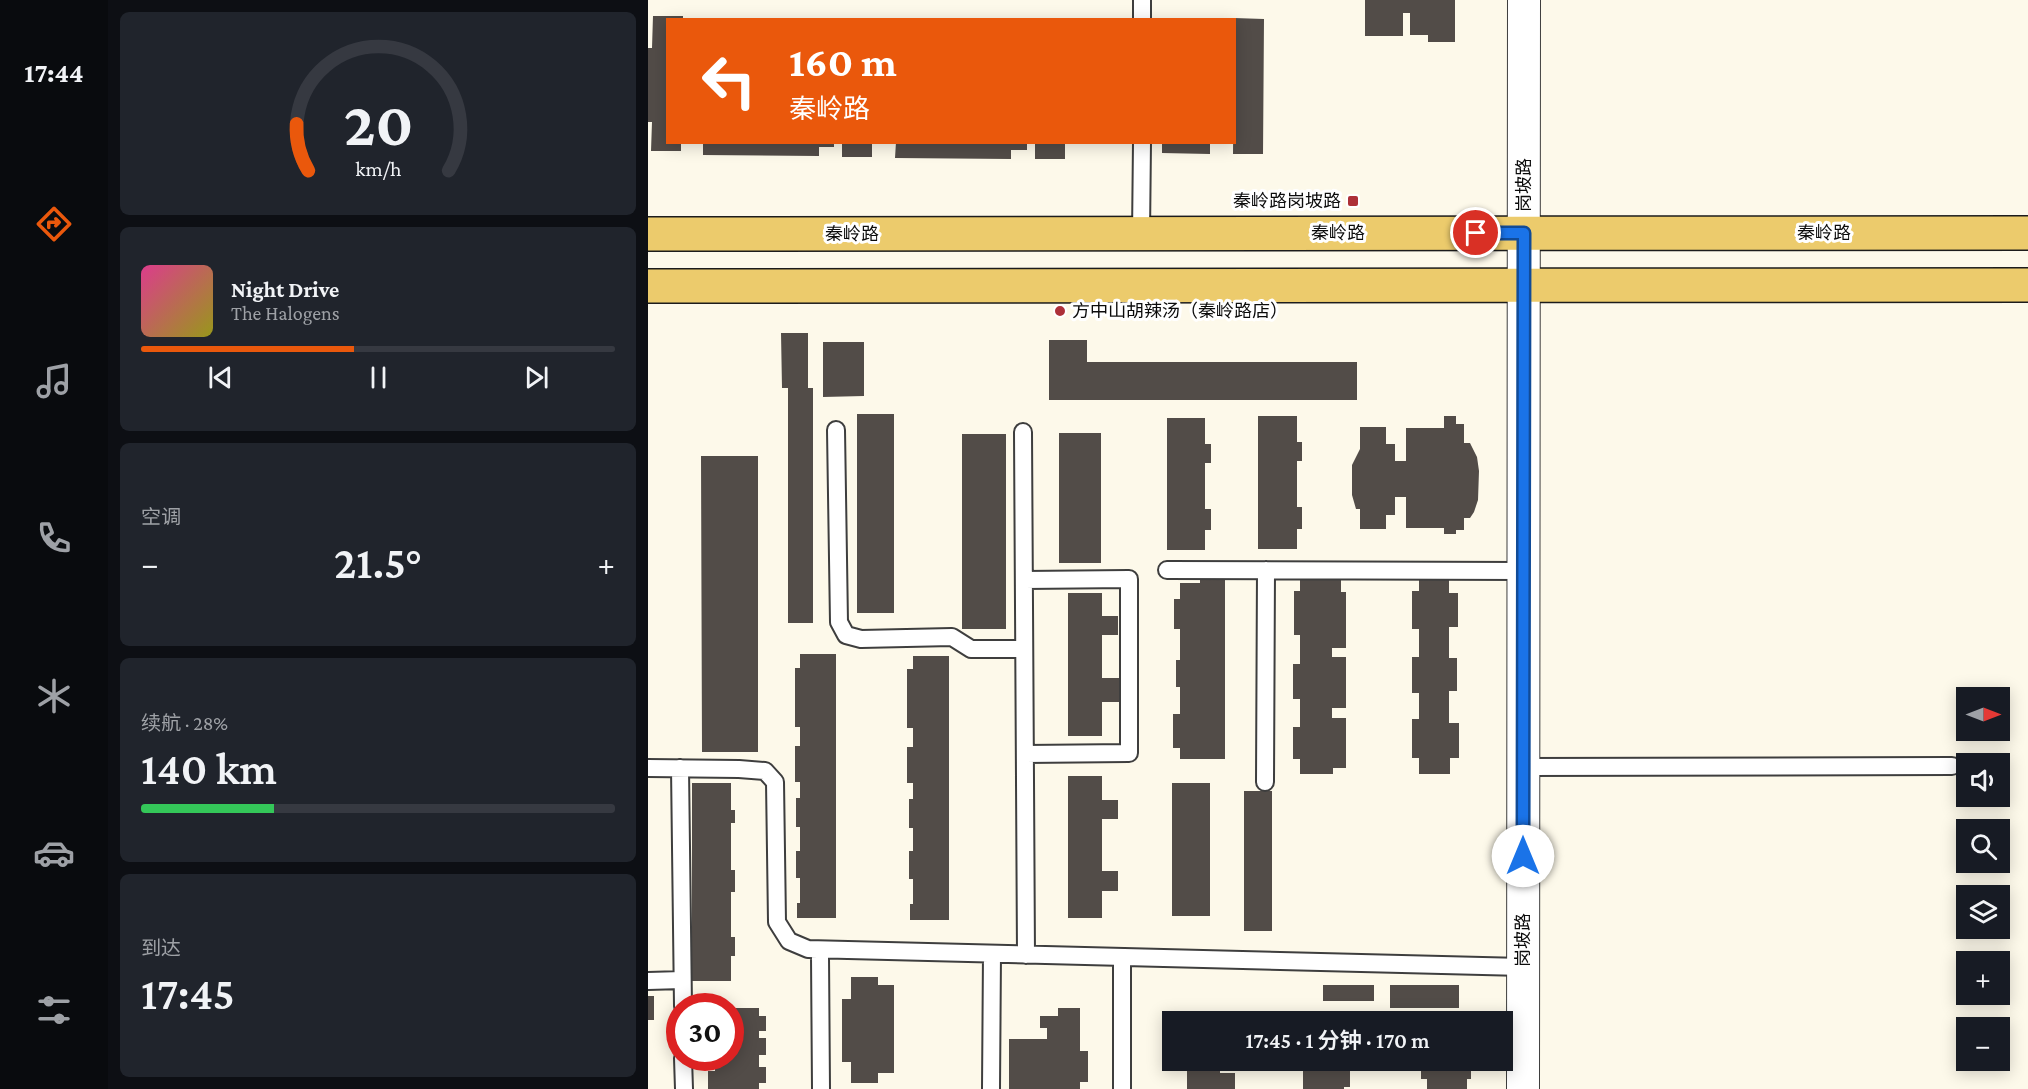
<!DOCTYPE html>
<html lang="zh">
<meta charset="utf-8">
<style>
:root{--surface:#171b24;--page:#20242c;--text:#f1f3f6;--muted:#9ea1a6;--line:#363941;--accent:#ea580c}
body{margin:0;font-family:"Crimson Pro","Noto Sans SC",serif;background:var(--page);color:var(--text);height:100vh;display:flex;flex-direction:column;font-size:22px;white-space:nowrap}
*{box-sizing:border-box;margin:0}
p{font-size:20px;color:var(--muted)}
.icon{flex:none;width:33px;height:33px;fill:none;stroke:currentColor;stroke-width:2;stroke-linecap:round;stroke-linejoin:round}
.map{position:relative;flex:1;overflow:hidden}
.side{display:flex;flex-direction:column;gap:12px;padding:12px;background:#0d0f14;width:540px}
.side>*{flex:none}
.hud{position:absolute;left:18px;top:18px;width:570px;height:126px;border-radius:0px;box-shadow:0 3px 15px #0003;background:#ea580c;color:#fff;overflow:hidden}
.needle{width:39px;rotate:90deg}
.controls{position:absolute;left:1308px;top:687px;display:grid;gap:12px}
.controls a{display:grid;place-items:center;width:54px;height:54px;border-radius:0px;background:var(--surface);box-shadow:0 3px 15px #0003;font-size:30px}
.speed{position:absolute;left:18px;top:993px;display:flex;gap:12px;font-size:30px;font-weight:700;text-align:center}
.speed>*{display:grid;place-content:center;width:78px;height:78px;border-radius:50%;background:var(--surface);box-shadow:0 3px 15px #0003;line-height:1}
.speed .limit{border:9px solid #d22;background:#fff;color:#111}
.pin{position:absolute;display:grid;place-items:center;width:51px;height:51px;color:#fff;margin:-26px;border:3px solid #fff;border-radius:50%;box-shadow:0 2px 6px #0007}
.me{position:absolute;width:66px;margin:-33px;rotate:0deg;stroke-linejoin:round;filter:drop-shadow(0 0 4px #0008)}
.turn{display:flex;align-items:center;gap:21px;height:126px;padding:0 24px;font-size:27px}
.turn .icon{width:78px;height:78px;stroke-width:2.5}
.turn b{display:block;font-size:42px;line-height:51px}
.big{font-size:45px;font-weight:600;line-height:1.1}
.side .tile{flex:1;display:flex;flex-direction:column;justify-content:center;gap:9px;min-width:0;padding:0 21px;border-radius:9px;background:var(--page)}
.side .dial{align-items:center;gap:0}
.dial svg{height:156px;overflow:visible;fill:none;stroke:var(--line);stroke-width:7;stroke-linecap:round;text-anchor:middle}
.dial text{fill:var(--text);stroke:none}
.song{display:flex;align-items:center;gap:18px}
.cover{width:72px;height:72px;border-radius:9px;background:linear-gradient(135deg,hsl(330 70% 55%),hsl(60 70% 35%))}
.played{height:6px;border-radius:3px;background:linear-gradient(90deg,var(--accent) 45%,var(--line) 45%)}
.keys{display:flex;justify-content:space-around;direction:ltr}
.heat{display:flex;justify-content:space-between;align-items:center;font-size:33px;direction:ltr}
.charge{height:9px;border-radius:4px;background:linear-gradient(90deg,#34c759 28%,var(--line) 0)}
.trip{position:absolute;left:514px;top:1011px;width:351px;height:60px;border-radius:0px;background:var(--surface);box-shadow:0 3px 15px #0003;font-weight:600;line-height:60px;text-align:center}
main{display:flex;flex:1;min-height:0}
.tabs{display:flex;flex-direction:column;width:108px;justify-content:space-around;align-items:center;background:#090b0e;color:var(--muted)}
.tabs .icon{width:42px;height:42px}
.tabs .active{color:var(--accent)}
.tabs b{font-size:27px;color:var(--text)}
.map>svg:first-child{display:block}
</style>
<main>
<nav class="tabs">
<b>17:44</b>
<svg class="icon active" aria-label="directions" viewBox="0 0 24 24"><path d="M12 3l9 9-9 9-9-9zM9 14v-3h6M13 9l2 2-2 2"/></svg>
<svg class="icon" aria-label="music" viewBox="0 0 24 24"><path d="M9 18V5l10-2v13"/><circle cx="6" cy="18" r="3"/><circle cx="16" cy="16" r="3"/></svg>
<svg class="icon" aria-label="phone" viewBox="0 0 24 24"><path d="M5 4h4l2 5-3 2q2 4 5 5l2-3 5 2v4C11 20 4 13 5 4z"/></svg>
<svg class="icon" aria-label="climate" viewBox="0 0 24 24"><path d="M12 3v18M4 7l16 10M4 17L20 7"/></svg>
<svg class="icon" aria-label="car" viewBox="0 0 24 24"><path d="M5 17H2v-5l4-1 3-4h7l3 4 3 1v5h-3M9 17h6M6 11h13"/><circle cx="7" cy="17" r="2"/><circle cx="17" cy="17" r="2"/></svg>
<svg class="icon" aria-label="filters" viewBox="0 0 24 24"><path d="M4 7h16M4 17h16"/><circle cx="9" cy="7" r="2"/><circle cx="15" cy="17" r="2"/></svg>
</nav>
<section class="side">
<div class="tile dial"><svg viewBox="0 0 100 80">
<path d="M14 69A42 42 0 1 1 86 69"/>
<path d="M14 69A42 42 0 0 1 8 45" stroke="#ea580c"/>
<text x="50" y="56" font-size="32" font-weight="700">20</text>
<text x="50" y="72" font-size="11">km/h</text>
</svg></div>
<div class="tile">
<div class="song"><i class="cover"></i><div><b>Night Drive</b><p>The Halogens</p></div></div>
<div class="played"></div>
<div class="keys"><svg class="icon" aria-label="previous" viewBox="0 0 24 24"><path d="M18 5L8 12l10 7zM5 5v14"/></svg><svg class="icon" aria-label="pause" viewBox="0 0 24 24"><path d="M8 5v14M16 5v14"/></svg><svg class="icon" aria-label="next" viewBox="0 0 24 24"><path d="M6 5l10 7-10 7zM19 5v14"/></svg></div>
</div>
<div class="tile"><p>空调</p>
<div class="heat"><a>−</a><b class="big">21.5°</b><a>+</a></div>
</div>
<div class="tile"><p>续航 · 28%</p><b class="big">140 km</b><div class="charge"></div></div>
<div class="tile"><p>到达</p><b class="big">17:45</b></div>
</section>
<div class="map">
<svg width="1380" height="1089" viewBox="0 0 1380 1089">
<rect width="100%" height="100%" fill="#fdf9ea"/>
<path fill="#524c48" d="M717,0H807V42H780V35H762V13H755V36H717Z
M5,16H35V20H20V142H33V151H3L4,122H0V48H4Z
M586,18L616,19L615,154H585Z
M55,142H186V147H171V156L55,155Z
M194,142H224V157H194Z
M248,142H379V150H363V159L247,158Z
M387,142H417V159H387Z
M514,142H562V154L514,153Z
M133,333H160V388H165V623H140V388H134Z
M401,340H439V362H709V400H401Z
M175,342H216V396L175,397Z
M209,414H246V613H209Z
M610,416H649V442H654V461H649V507H654V529H649V549H610Z
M796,416H808V424H816V443H822L829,457L831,471L830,500L826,512L822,518H816V530H808V534H796V528H758V497H747V515H738V529H712V509H708L704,495V465L712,449V427H738V444H747V461H758V428H796Z
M519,418H557V444H563V463H557V509H563V530H557V550H519Z
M411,433H453V563H411Z
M314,434H358V629H314Z
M53,456H110V752H54Z
M552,575H577V759H532V748H525V714H532V687H528V660H532V629H526V599H532V583H552Z
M652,578H693V592H698V648H684V657H698V708H684V718H698V768H685V774H652V759H645V727H652V699H645V664H652V635H646V591H652Z
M771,579H801V593H810V627H801V658H809V691H801V723H811V758H802V774H771V758H764V719H771V693H764V657H771V629H764V591H771Z
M420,593H454V616H470V635H454V678H471V702H454V736H420Z
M152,654H188V918H149V903H152V878H148V851H152V827H148V798H152V782H147V746H152V727H147V668H152Z
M265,656H301V920H262V904H265V879H261V851H265V828H261V799H265V783H259V747H265V728H259V669H265Z
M420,776H454V800H470V819H454V871H470V891H454V918H420Z
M44,783H83V810H87V823H83V870H87V892H83V937H87V956H83V981H44Z
M524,783H562V916H524Z
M596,791H624V931H596Z
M203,977H230V985H246V1073H230V1083H203V1062H194V999H203Z
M675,985H726V1001H675Z
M742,985H811V1008H742Z
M0,996H6V1020H0Z
M82,1008H111V1016H118V1031H111V1038H118V1055H111V1067H118V1083H111V1089H60V1071H67V1058H82Z
M410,1008H432V1051H440V1082H432V1089H361V1039H399V1028H392V1016H410Z
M779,1012H819V1022H779Z
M539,1013H572V1022H539Z
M655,1016H702V1022H655Z
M539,1060H572V1073H587V1089H539Z
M655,1060H702V1087H696V1089H655Z
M773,1060H823V1079H819V1089H779V1079H773Z"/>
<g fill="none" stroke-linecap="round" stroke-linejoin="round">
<defs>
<path id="service" d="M494,20V0
M493,234L494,142
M188,430L191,622L198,635L213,639L304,637L323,649H376
M375,432L378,955
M519,570L875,571
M376,580L481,579V753L377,754
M875,767L1304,766
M0,768L91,769L117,771L127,782L129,922L141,941L160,949L875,967
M32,768L35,1006
M617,782L618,570
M172,956L173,1089
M474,957V1089
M0,981L34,980
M35,1058L36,1089
M343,1089L344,954"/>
<path id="minor" d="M875,1089L876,0"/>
<path id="primary" d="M0,234L1380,233
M0,286L1380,285"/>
</defs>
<use href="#service" stroke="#3e3e3e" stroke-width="20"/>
<use href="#minor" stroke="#3e3e3e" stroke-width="34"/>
<use href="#primary" stroke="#1c1c1c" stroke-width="36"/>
<use href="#service" stroke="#fff" stroke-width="16"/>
<use href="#minor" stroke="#fff" stroke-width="32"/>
<use href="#primary" stroke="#eccb6c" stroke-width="33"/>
</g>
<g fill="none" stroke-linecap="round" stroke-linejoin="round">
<defs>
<path id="route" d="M828,233H876L875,856"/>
</defs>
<use href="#route" stroke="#114b97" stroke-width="15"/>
<use href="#route" stroke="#1a73e8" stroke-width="10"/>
</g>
<g fill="#ad3038" stroke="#fff" stroke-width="2">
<rect x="699" y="195" width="12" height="12" rx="3"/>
<circle cx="412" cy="311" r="6"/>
</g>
<g text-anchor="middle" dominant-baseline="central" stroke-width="6" stroke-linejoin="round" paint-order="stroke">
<g font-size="18" fill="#0b0b0b" stroke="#fff">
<text transform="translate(876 185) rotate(-90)">岗坡路</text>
<text x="690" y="233">秦岭路</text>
<text x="1176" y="233">秦岭路</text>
<text x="204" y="234">秦岭路</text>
<text transform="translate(875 940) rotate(-90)">岗坡路</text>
</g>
<g font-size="18" fill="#0b0b0b" stroke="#fff" text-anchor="end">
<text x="693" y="201">秦岭路岗坡路</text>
<text x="424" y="311" text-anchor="start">方中山胡辣汤（秦岭路店）</text>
</g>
</g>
</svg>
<div class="controls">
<a><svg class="needle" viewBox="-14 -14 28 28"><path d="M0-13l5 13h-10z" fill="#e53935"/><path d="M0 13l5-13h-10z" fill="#9ea1a6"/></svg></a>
<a><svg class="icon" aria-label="sound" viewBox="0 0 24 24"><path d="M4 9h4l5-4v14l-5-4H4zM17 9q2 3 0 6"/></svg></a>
<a><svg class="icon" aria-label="search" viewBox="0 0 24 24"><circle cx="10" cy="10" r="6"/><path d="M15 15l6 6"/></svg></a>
<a><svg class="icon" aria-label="layers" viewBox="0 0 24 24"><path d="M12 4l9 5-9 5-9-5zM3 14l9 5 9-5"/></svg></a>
<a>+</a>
<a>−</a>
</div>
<div class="speed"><div class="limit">30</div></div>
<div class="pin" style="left:828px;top:233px;background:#d93025"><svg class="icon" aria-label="arrive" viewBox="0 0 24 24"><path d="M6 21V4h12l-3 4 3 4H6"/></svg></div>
<svg class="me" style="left:875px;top:856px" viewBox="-20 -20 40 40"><circle r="19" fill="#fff"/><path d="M0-13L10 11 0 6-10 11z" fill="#1a73e8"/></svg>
<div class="trip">17:45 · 1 分钟 · 170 m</div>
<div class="hud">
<div class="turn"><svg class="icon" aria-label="left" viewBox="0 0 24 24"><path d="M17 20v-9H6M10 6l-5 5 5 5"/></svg><div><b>160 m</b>秦岭路</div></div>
</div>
</div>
</main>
